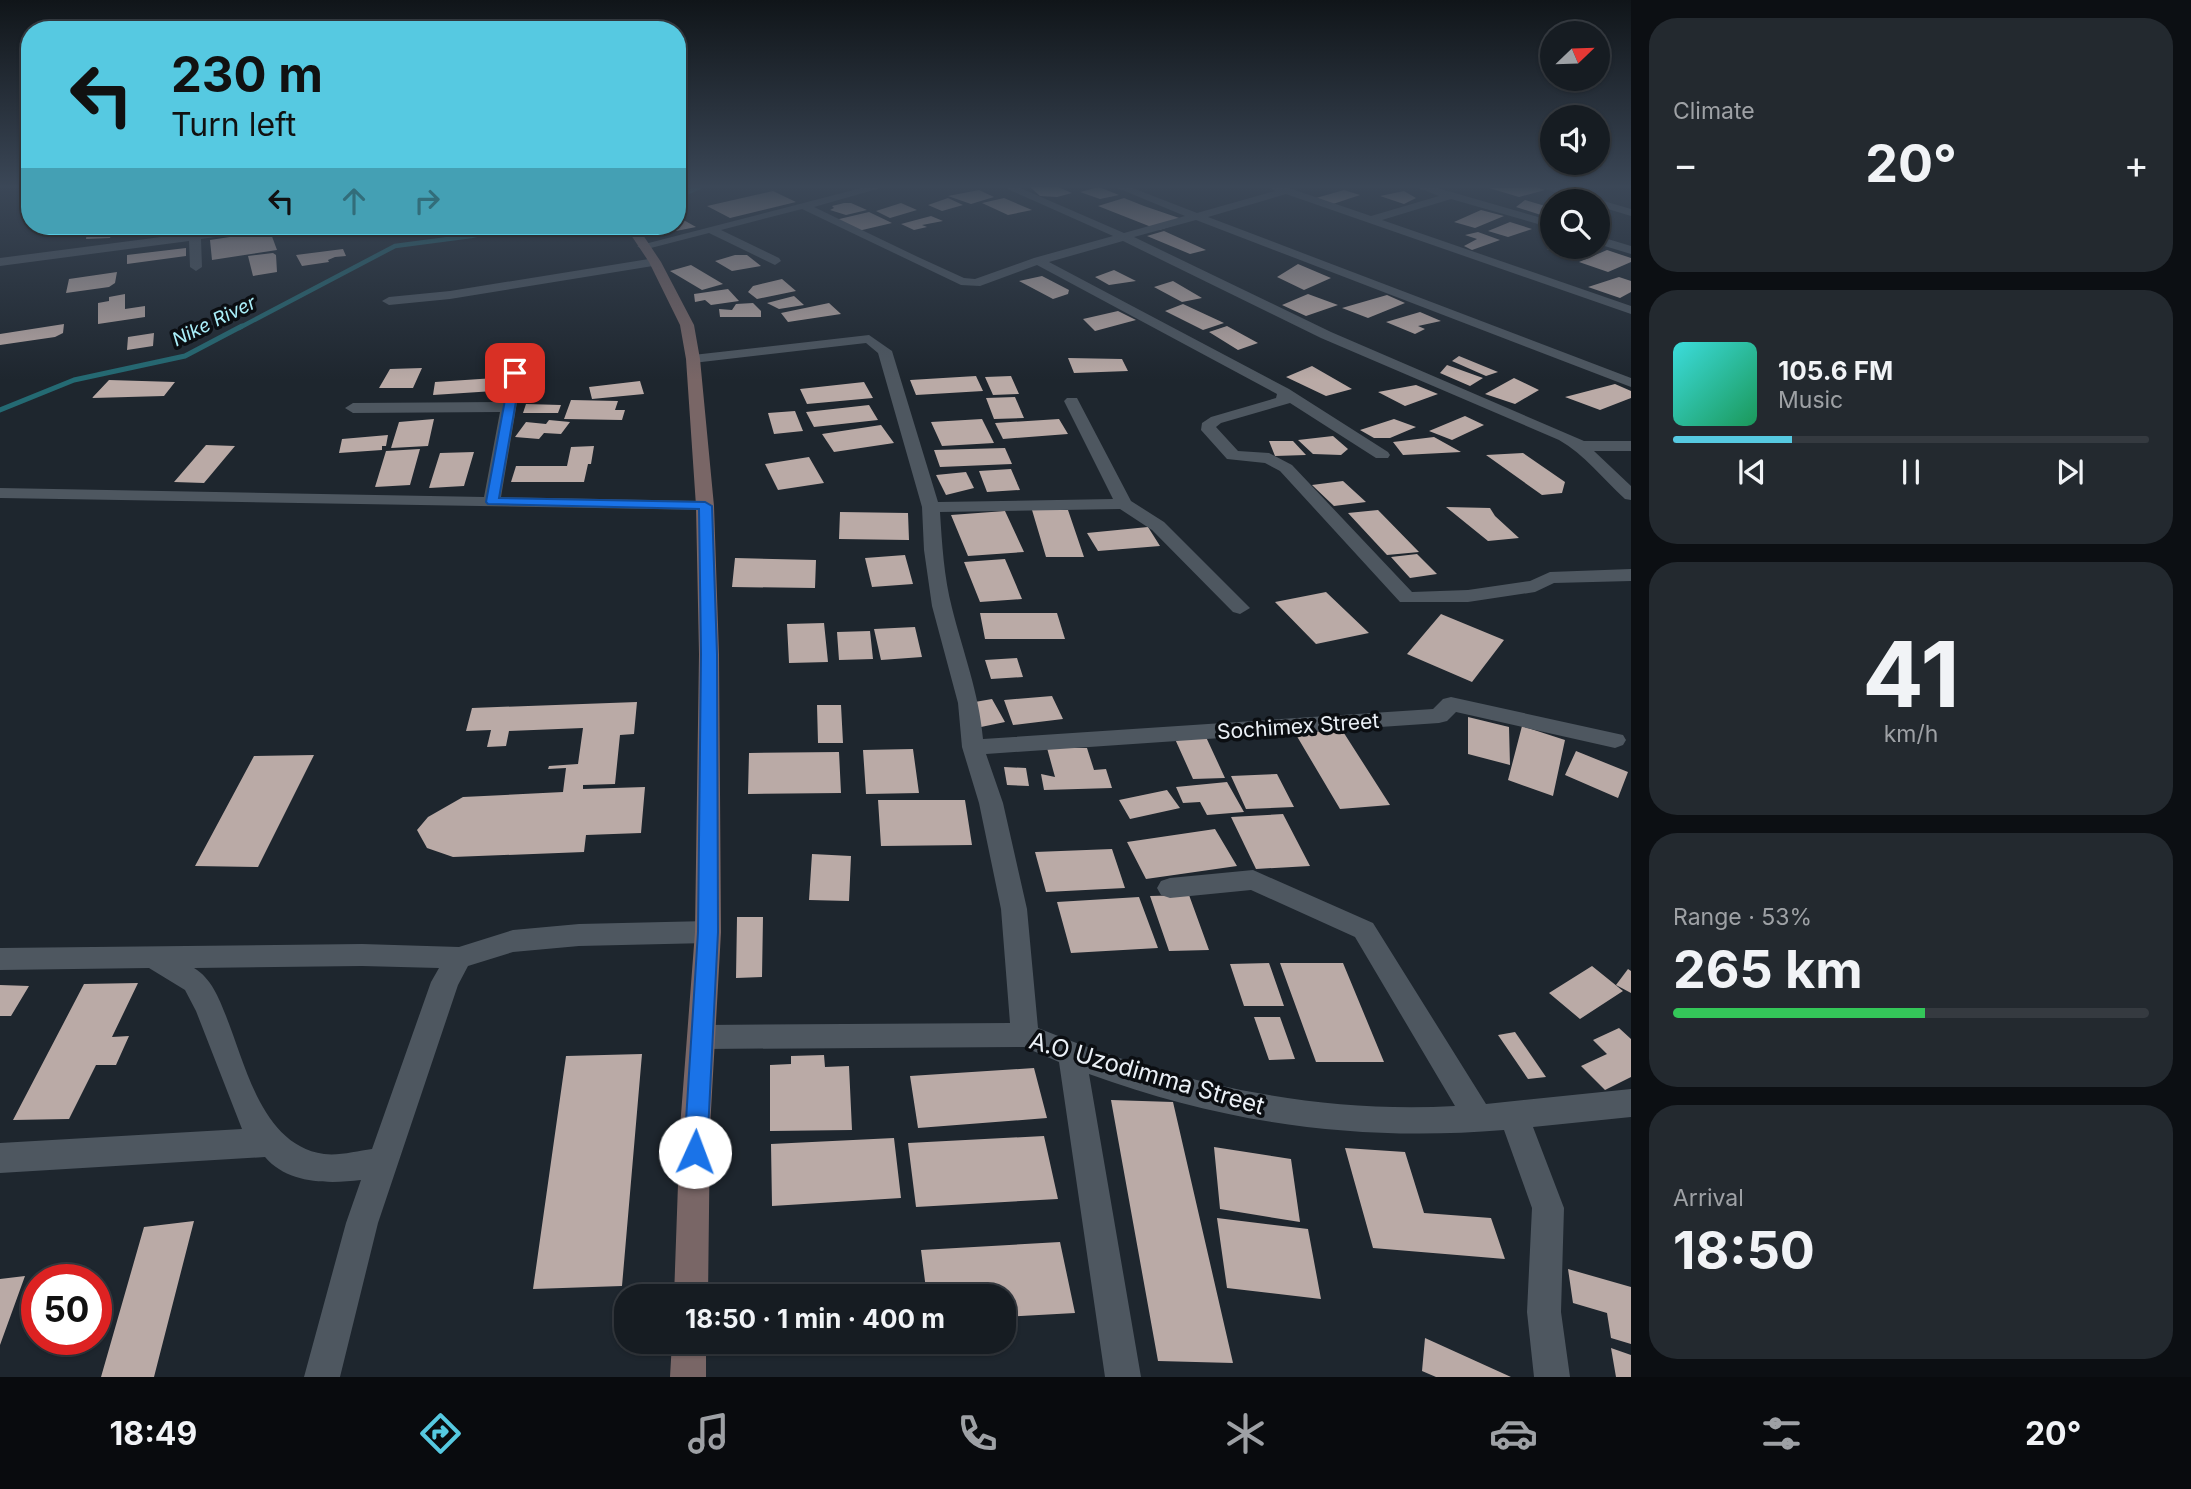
<!DOCTYPE html>
<meta charset="utf-8">
<style>
:root{--surface:#161c22;--page:#23292f;--text:#f1f3f6;--muted:#9ea1a5;--line:#353a40;--accent:#56c9e1}
body{margin:0;font-family:Inter,sans-serif;background:var(--page);color:var(--text);height:100vh;display:flex;flex-direction:column;font-size:26px;white-space:nowrap}
*{box-sizing:border-box;margin:0}
p{font-size:23px;color:var(--muted)}
.icon{flex:none;width:38px;height:38px;fill:none;stroke:currentColor;stroke-width:2;stroke-linecap:round;stroke-linejoin:round}
.map{position:relative;flex:1;overflow:hidden}
.side{display:flex;flex-direction:column;gap:18px;padding:18px;background:#0c0f13;width:560px}
.side>*{flex:none}
.hud{position:absolute;left:21px;top:21px;width:665px;height:214px;border-radius:28px;box-shadow:0 2px 5px #0004,0 0 0 2px var(--line);background:#56c9e1;color:#111;overflow:hidden}
.needle{width:46px;rotate:67deg}
.controls{position:absolute;left:1540px;top:21px;display:grid;gap:14px}
.controls a{display:grid;place-items:center;width:70px;height:70px;border-radius:50%;background:var(--surface);box-shadow:0 2px 5px #0004,0 0 0 2px var(--line);font-size:35px}
.speed{position:absolute;left:21px;top:1264px;display:flex;gap:14px;font-size:35px;font-weight:700;text-align:center}
.speed>*{display:grid;place-content:center;width:91px;height:91px;border-radius:50%;background:var(--surface);box-shadow:0 2px 5px #0004,0 0 0 2px var(--line);line-height:1}
.speed .limit{border:10px solid #d22;background:#fff;color:#111}
.pin{position:absolute;display:grid;place-items:center;width:60px;height:60px;color:#fff;margin:-30px;border-radius:14px;box-shadow:0 4px 10px #0006}
.me{position:absolute;width:77px;margin:-38px;rotate:2deg;stroke-linejoin:round;filter:drop-shadow(0 0 5px #0008)}
.turn{display:flex;align-items:center;gap:24px;height:147px;padding:0 35px;font-size:32px}
.turn .icon{width:91px;height:91px;stroke-width:2.5}
.turn b{display:block;font-size:49px;line-height:60px}
.lanes{display:flex;align-items:center;height:66px;padding:0 35px;background:#0003;justify-content:center;gap:35px;direction:ltr}
.lanes .off{opacity:.35}
.big{font-size:52px;font-weight:700;line-height:1.1}
.side .widget{flex:1;display:flex;flex-direction:column;justify-content:center;gap:10px;min-width:0;padding:0 24px;border-radius:28px;background:var(--page)}
.side .dial{align-items:center;gap:0}
.dial b{font-size:91px;line-height:1}
.song{display:flex;align-items:center;gap:21px}
.cover{width:84px;height:84px;border-radius:10px;background:linear-gradient(135deg,hsl(180 70% 55%),hsl(150 70% 35%))}
.played{height:7px;border-radius:4px;background:linear-gradient(90deg,var(--accent) 25%,var(--line) 25%)}
.keys{display:flex;justify-content:space-around;direction:ltr}
.heat{display:flex;justify-content:space-between;align-items:center;font-size:38px;direction:ltr}
.charge{height:10px;border-radius:5px;background:linear-gradient(90deg,#34c759 53%,var(--line) 0)}
.trip{position:absolute;left:614px;top:1284px;width:402px;height:70px;border-radius:28px;background:var(--surface);box-shadow:0 2px 5px #0004,0 0 0 2px var(--line);font-weight:700;line-height:70px;text-align:center}
.tab-bar{display:flex;height:112px;justify-content:space-around;align-items:center;background:#090b0e;color:var(--muted)}
.tab-bar .icon{width:49px;height:49px}
.tab-bar .on{color:var(--accent)}
.tab-bar b{font-size:32px;color:var(--text)}
main{display:flex;flex:1;min-height:0}
.map>svg:first-child{display:block}
</style>
<main>
<div class="map">
<svg width="1631" height="1377" viewBox="0 0 1631 1377">
<rect width="100%" height="100%" fill="#1e262e"/>
<g fill="none" stroke-linecap="round" stroke-linejoin="round">
<path stroke="#246a73" stroke-width="4.5" d="M677,197L700,187
M239,328L395,246L471,236L517,226"/>
<path stroke="#246a73" stroke-width="5" d="M0,410L74,380L185,356L242,326"/>
</g>
<path fill="#baaaa6" d="M1030,187H1058L1072,193L1057,197L1040,196Z
M1099,187L1119,195L1100,199L1080,192Z
M1537,187L1545,190L1519,197L1489,188Z
M979,190L994,197L971,204L948,196Z
M1344,190L1360,195L1333,204L1316,198Z
M773,191L796,202L730,218L707,206Z
M1404,191L1416,198L1404,204L1380,196Z
M948,198L963,205L942,211L928,205Z
M1004,198L1032,210L1008,215L982,203Z
M1124,198L1144,206L1188,221L1159,230L1098,206Z
M1525,200L1552,208V210L1541,215L1516,207Z
M844,203H851L867,210L846,215L830,210L834,208L832,206Z
M901,203L917,210L890,218L876,211Z
M1481,210L1504,216L1475,228L1454,222Z
M869,212L892,223L858,231L835,220Z
M931,216L943,221L922,225L927,227L914,230L901,224Z
M680,218L696,227L646,237L639,227L677,226V219Z
M1510,222L1532,229L1508,237L1488,231Z
M113,230L110,238L86,239L87,232Z
M270,231L277,250L212,260L210,240Z
M1164,231L1206,250L1190,254L1147,236Z
M1478,232L1500,240L1472,250L1464,246L1477,239L1465,235Z
M1553,247H1595L1600,249L1576,259L1547,249Z
M186,248V256L127,264V255Z
M343,249L346,256L335,257L328,260L329,262L302,266L296,255Z
M1607,250L1631,258V262L1608,272L1579,262Z
M273,253L276,255L277,272L253,276L248,256Z
M735,255H747L761,266L732,271L715,261Z
M1298,264L1331,278L1304,290L1277,277Z
M691,265L723,284L702,290L670,271Z
M1114,270L1136,281L1109,285L1095,277Z
M117,272L115,283L109,287L66,293L69,279Z
M1042,276L1069,290L1068,294L1053,299L1019,281Z
M1619,277L1631,281V292L1620,298L1588,287Z
M782,279L796,291L757,299L748,292L753,286Z
M1173,281L1202,298L1182,302L1154,287Z
M728,289L739,301L711,305L705,300L695,302L694,294Z
M125,294V309L145,306V317L98,324V303L109,301V297Z
M1308,294L1338,305L1306,316L1282,305Z
M1387,295L1405,303L1368,318L1342,308Z
M794,296L804,305L779,309L767,303Z
M753,303L761,311V317H720L719,309L732,310L736,304Z
M829,303L841,314L788,322L781,313Z
M1183,304L1224,323L1203,330L1165,311Z
M1118,311L1136,320L1095,331L1083,319Z
M1420,312L1441,321L1418,326L1425,329L1415,334L1386,322Z
M64,324L63,333L55,337L0,345V334Z
M1227,326L1258,343L1238,350L1209,332Z
M154,333L153,346L127,350L128,337Z
M1459,356L1498,372L1486,376L1452,361Z
M1068,358L1122,359L1128,371L1074,373Z
M1447,365L1483,378L1470,386L1440,373Z
M1312,366L1352,389L1326,396L1286,377Z
M422,368L413,388H379L390,369Z
M976,376L983,391L916,395L910,380Z
M1011,376L1019,394L993,395L985,377Z
M495,378L494,391L433,395L435,382Z
M1514,378L1539,390L1515,404L1485,394Z
M109,380L175,382L164,396L92,398Z
M640,381L644,394L592,399L589,387Z
M864,382L873,398L807,404L800,389Z
M1615,384L1631,391V398L1600,410L1565,397Z
M1416,385L1438,394L1405,406L1378,392Z
M1015,397L1024,418L994,419L986,398Z
M571,400L618,401L615,410H625L622,420L564,419Z
M526,404L561,405L558,413H523Z
M869,405L878,420L814,427L806,412Z
M795,411L803,431L774,434L768,413Z
M1465,416L1484,425L1452,440L1429,431Z
M434,419L428,446L391,448L399,422Z
M982,419L994,443L942,446L931,422Z
M1059,419L1068,434L1003,439L995,423Z
M1394,419L1416,427L1390,438H1374L1360,430Z
M549,420L570,422L561,434L544,433L539,439L515,437L526,422L546,424Z
M881,425L894,443L834,452L822,434Z
M388,435L386,446H382V450L339,453L342,439Z
M1333,436L1348,449L1341,455L1313,454L1298,440Z
M1434,437L1461,452L1403,455L1393,442Z
M1269,441H1293L1306,455L1275,456Z
M206,445L235,446L204,483L174,482Z
M594,446L591,464H588L584,482H511L516,466H567L571,447Z
M1005,448L1012,464L940,467L934,450Z
M420,449L410,485L375,487L386,451Z
M474,452L464,486L429,488L440,453Z
M1523,453L1565,482L1562,493L1542,495L1486,455Z
M809,457L824,483L778,490L765,464Z
M1011,469L1020,490L987,492L979,471Z
M966,472L974,488L946,495L936,475Z
M1343,481L1366,502L1334,506L1312,485Z
M1446,507L1490,508L1495,516L1519,538L1488,541Z
M1032,510H1068L1084,557H1046Z
M1378,510L1419,552L1387,555L1348,513Z
M1005,511L1024,552L968,556L951,515Z
M840,512L908,513L909,540L839,539Z
M1148,527L1160,546L1098,551L1087,533Z
M1417,554L1437,574L1410,578L1391,557Z
M905,555L913,584L872,587L865,558Z
M735,558L816,560L815,588L732,587Z
M1005,559L1022,599L980,602L964,562Z
M1326,592L1369,633L1316,644L1275,602Z
M980,613H1057L1065,639H985Z
M1441,614L1504,640L1472,682L1407,654Z
M824,623L828,662L789,663L787,624Z
M915,627L922,657L881,660L874,629Z
M870,631L873,659L839,660L837,632Z
M1017,658L1023,677L991,679L985,660Z
M1052,696L1063,719L1013,725L1004,700Z
M992,699L1005,722L981,727L969,703Z
M637,702L634,734L620,735L615,784L583,785V789L645,787L641,833L586,835L584,852L453,857L427,848L417,830L428,817L463,797L563,792L566,768L548,769L549,766L578,764L583,728L509,731L506,746L487,747L491,730L466,731L472,708Z
M817,705H841L843,743H818Z
M1468,717L1509,727L1510,765L1468,754Z
M1522,726L1565,740L1553,796L1508,780Z
M1342,730L1390,805L1340,809L1295,733Z
M1206,737L1225,778L1193,779L1175,739Z
M1047,748H1087L1094,770L1106,769L1112,788L1044,790L1041,774L1055,777Z
M913,749L919,793L866,794L863,750Z
M1576,751L1628,772L1618,798L1565,775Z
M839,752L841,793L748,794L749,753Z
M314,755L258,867L195,866L254,756Z
M1004,767L1026,768L1029,786L1007,785Z
M1277,774L1294,807L1246,809L1231,776Z
M1227,782L1244,812L1207,815L1200,802L1183,803L1176,787Z
M1167,790L1180,808L1130,819L1119,800Z
M878,800H965L972,845L881,846Z
M1283,814L1310,866L1256,869L1231,817Z
M1215,829L1237,866L1146,879L1127,842Z
M1112,849L1125,888L1046,892L1035,852Z
M812,854L851,856L849,901L809,900Z
M1189,895L1209,950L1169,951L1150,896Z
M1139,897L1158,948L1071,953L1057,902Z
M737,917H763L762,977L736,978Z
M1269,963L1284,1006H1244L1230,964Z
M1280,963H1343L1384,1062H1316Z
M1592,966L1623,991L1580,1019L1549,993Z
M1628,969L1631,971V993L1616,985Z
M138,983L112,1037L129,1036L116,1065H96L69,1119L13,1120L84,984Z
M0,985L29,986L11,1016H0Z
M1254,1017H1280L1295,1059L1269,1060Z
M1619,1028L1631,1039V1077L1605,1090L1581,1066L1607,1054L1593,1040Z
M1515,1032L1546,1077L1528,1079L1498,1035Z
M642,1054L622,1286L533,1289L566,1056Z
M824,1055L825,1067L849,1066L852,1130L770,1131V1065L791,1064V1056Z
M1034,1068L1047,1118L918,1128L910,1076Z
M1111,1100L1173,1102L1233,1363L1158,1361Z
M1044,1136L1058,1199L916,1207L908,1143Z
M894,1138L901,1198L772,1206L771,1144Z
M1214,1147L1291,1159L1300,1222L1220,1209Z
M1345,1148L1405,1152L1424,1213L1491,1218L1505,1259L1373,1248Z
M1217,1218L1308,1229L1321,1299L1227,1288Z
M194,1221L154,1377H101L144,1227Z
M1060,1242L1075,1313L1004,1317V1297H927L921,1250Z
M1568,1269L1631,1287V1344L1611,1338L1607,1313L1573,1303Z
M25,1276L0,1345V1279Z
M1425,1338L1511,1377H1436L1422,1371Z
M1611,1348L1631,1355V1377H1616Z"/>
<g fill="none" stroke-linecap="round" stroke-linejoin="round">
<path fill="#4e5760" fill-rule="evenodd" d="M865,187H884L814,207L918,257L964,278L975,279L1034,258L1113,236L1003,187H1018L1124,233L1185,216L1115,187H1130L1197,213L1275,191L1270,187H1286L1371,216L1439,196L1416,187H1434L1552,221V228L1451,199L1382,220L1631,306V314L1286,194L1208,217L1631,378V387L1196,220L1134,237L1331,332L1584,441H1631V451H1594L1631,486V500L1625,499C1603,479 1584,454 1559,440L1321,338L1123,241L1049,262L1289,389L1388,452L1390,455L1388,458H1376L1290,403L1221,423L1216,427L1238,451L1269,453L1292,465L1412,592L1468,590L1530,581L1550,572L1631,569V581L1554,583L1535,592L1468,602H1400L1280,471L1265,463L1227,459L1201,430L1202,423L1211,417L1276,398L1277,394L1037,265L980,286L961,285L802,209L721,230L779,258L781,261L775,265L709,233L643,250L637,246Z
M1539,187H1556L1631,209V216L1598,206V201H1580Z
M245,226H278L272,229L201,239L202,267L196,271L190,267L189,241L0,266V258Z
M1598,236L1631,246V254L1598,244Z
M655,258L659,259V265L450,299L389,305L382,301L389,297L450,291Z
M869,335L892,351L938,502L1113,499L1064,401L1067,398H1077L1131,501L1164,522L1250,608L1240,614L1233,612L1152,530L1120,509L940,512C942,544 944,577 952,608C963,652 979,693 983,739L1433,709L1443,699L1451,697L1623,735L1626,740L1623,745L1615,748L1456,712L1447,721L1439,723L986,754L1003,803L1027,909L1038,1028C1170,1082 1312,1114 1455,1106L1355,937L1251,890L1170,898L1161,895L1157,888L1161,881L1170,878L1253,870L1373,923L1486,1104L1631,1089V1117L1533,1127L1564,1208L1561,1312L1570,1377H1534L1527,1312L1532,1208L1504,1130C1359,1142 1226,1124 1089,1074L1141,1377H1105L1059,1062L1024,1047L703,1049L693,1046L689,1037L693,1028L703,1025L1010,1023L1001,909L979,803L962,747L958,703L932,606L924,550L922,507L878,353L866,343L693,363L686,359L693,355Z
M515,369L522,373L501,497L705,501L714,506L711,510L0,498V488L484,497L500,412L353,413L345,408L353,403L502,402L508,373Z
M708,921L717,925L721,932L717,939L708,943L579,946L513,952L468,966L458,985L378,1223L340,1377H304L346,1223L361,1180C328,1184 288,1184 265,1157L0,1173V1143L242,1129L196,1011L185,990L149,968L0,970V948L362,944L459,947L513,930L579,924ZM362,966L439,968L431,982L372,1149C357,1151 339,1156 324,1154C262,1145 246,1066 226,1016C219,998 211,978 194,968Z"/>
<path fill="#796666" fill-rule="evenodd" d="M625,226H637L661,262L694,325L700,359L714,506L719,654L721,932L710,1128L708,1297H674L680,1128L695,932L699,654L696,506L686,359L680,325L649,262Z
M672,1342H706V1377H670Z"/>
</g>
<linearGradient id="sky" x2="0" y2="1"><stop stop-color="#101519"/><stop offset="0.49" stop-color="#3b4757"/><stop offset="1" stop-color="#3b4757" stop-opacity="0"/></linearGradient>
<rect width="1631" height="380" fill="url(#sky)"/>
<path fill="#1a73e8" stroke="#114b97" stroke-width="2" d="M515,370L521,373L499,498L705,502L712,506L717,654L718,932L707,1152L703,1159L695,1163L687,1159L684,1152L698,932L701,654L699,509L488,504L486,502L510,373Z"/>
<g text-anchor="middle" dominant-baseline="central" stroke-width="7" stroke-linejoin="round" paint-order="stroke">
<g font-size="19" font-style="italic" fill="#aaeff9" stroke="#0b0e12">
<text transform="translate(214 321) rotate(-26)">Nike River</text>
</g>
<g font-size="21" fill="#ebf0f6" stroke="#0b0e12">
<text transform="translate(1298 726) rotate(-4)">Sochimex Street</text>
</g>
<g font-size="24" fill="#ebf0f6" stroke="#0b0e12">
<text transform="translate(1147 1073) rotate(16)">A.O Uzodimma Street</text>
</g>
</g>
</svg>
<div class="controls">
<a><svg class="needle" viewBox="-14 -14 28 28"><path d="M0-13l5 13h-10z" fill="#e53935"/><path d="M0 13l5-13h-10z" fill="#9ea1a5"/></svg></a>
<a><svg class="icon" aria-label="sound" viewBox="0 0 24 24"><path d="M4 9h4l5-4v14l-5-4H4zM17 9q2 3 0 6"/></svg></a>
<a><svg class="icon" aria-label="search" viewBox="0 0 24 24"><circle cx="10" cy="10" r="6"/><path d="M15 15l6 6"/></svg></a>
</div>
<div class="speed"><div class="limit">50</div></div>
<div class="pin" style="left:515px;top:373px;background:#d93025"><svg class="icon" aria-label="arrive" viewBox="0 0 24 24"><path d="M6 21V4h12l-3 4 3 4H6"/></svg></div>
<svg class="me" style="left:695px;top:1152px" viewBox="-20 -20 40 40"><circle r="19" fill="#fff"/><path d="M0-13L10 11 0 6-10 11z" fill="#1a73e8"/></svg>
<div class="trip">18:50 · 1 min · 400 m</div>
<div class="hud">
<div class="turn"><svg class="icon" aria-label="left" viewBox="0 0 24 24"><path d="M17 20v-9H6M10 6l-5 5 5 5"/></svg><div><b>230 m</b>Turn left</div></div>
<div class="lanes"><svg class="icon" aria-label="left" viewBox="0 0 24 24"><path d="M17 20v-9H6M10 6l-5 5 5 5"/></svg><svg class="icon off" aria-label="ahead" viewBox="0 0 24 24"><path d="M12 20V5M6 11l6-6 6 6"/></svg><svg class="icon off" aria-label="right" viewBox="0 0 24 24"><path d="M7 20v-9h11M14 6l5 5-5 5"/></svg></div>
</div>
</div>
<section class="side">
<div class="widget"><p>Climate</p>
<div class="heat"><a>−</a><b class="big">20°</b><a>+</a></div>
</div>
<div class="widget">
<div class="song"><i class="cover"></i><div><b>105.6 FM</b><p>Music</p></div></div>
<div class="played"></div>
<div class="keys"><svg class="icon" aria-label="previous" viewBox="0 0 24 24"><path d="M18 5L8 12l10 7zM5 5v14"/></svg><svg class="icon" aria-label="pause" viewBox="0 0 24 24"><path d="M8 5v14M16 5v14"/></svg><svg class="icon" aria-label="next" viewBox="0 0 24 24"><path d="M6 5l10 7-10 7zM19 5v14"/></svg></div>
</div>
<div class="widget dial"><b>41</b><p>km/h</p></div>
<div class="widget"><p>Range · 53%</p><b class="big">265 km</b><div class="charge"></div></div>
<div class="widget"><p>Arrival</p><b class="big">18:50</b></div>
</section>
</main>
<nav class="tab-bar">
<b>18:49</b>
<svg class="icon on" aria-label="directions" viewBox="0 0 24 24"><path d="M12 3l9 9-9 9-9-9zM9 14v-3h6M13 9l2 2-2 2"/></svg>
<svg class="icon" aria-label="music" viewBox="0 0 24 24"><path d="M9 18V5l10-2v13"/><circle cx="6" cy="18" r="3"/><circle cx="16" cy="16" r="3"/></svg>
<svg class="icon" aria-label="phone" viewBox="0 0 24 24"><path d="M5 4h4l2 5-3 2q2 4 5 5l2-3 5 2v4C11 20 4 13 5 4z"/></svg>
<svg class="icon" aria-label="climate" viewBox="0 0 24 24"><path d="M12 3v18M4 7l16 10M4 17L20 7"/></svg>
<svg class="icon" aria-label="car" viewBox="0 0 24 24"><path d="M5 17H2v-5l4-1 3-4h7l3 4 3 1v5h-3M9 17h6M6 11h13"/><circle cx="7" cy="17" r="2"/><circle cx="17" cy="17" r="2"/></svg>
<svg class="icon" aria-label="filters" viewBox="0 0 24 24"><path d="M4 7h16M4 17h16"/><circle cx="9" cy="7" r="2"/><circle cx="15" cy="17" r="2"/></svg>
<b>20°</b>
</nav>
